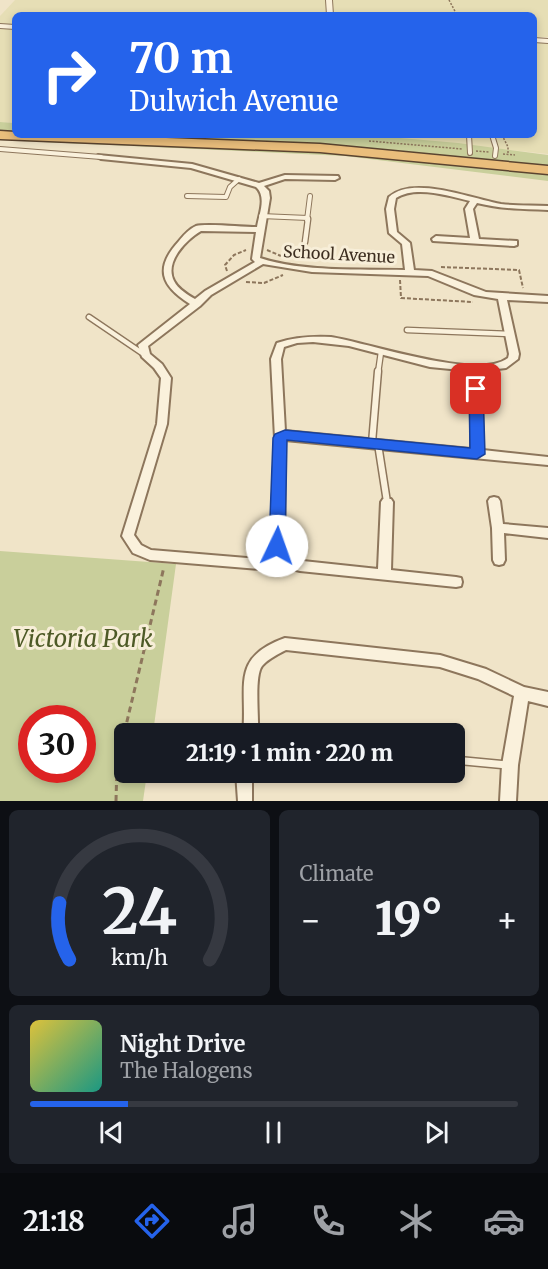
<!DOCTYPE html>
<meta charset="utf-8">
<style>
:root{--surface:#171b24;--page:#20242c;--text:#f1f3f6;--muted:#9ea1a6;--line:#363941;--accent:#2563eb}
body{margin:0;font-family:Merriweather,serif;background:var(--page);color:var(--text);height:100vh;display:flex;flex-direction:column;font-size:22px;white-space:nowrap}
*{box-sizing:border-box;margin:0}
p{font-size:20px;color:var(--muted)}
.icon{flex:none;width:33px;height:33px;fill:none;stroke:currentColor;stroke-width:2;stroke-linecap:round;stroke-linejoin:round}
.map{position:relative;height:801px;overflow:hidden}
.drawer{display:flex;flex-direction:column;gap:9px;padding:9px;background:#0d0f14;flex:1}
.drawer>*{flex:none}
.top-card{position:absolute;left:12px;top:12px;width:525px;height:126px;border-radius:9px;box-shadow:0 3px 9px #0003;background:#2563eb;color:#fff;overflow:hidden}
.speed{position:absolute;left:18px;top:705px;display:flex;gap:12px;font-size:30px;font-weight:700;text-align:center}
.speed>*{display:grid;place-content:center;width:78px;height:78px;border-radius:50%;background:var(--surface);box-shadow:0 3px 9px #0003;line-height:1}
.speed .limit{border:9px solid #d22;background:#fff;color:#111}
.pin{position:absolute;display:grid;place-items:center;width:51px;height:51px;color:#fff;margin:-26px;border-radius:12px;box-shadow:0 3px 9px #0006}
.me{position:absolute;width:66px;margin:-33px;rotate:3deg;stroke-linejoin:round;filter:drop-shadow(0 0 4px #0008)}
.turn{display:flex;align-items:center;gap:21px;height:126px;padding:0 18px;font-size:27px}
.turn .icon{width:78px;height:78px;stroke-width:2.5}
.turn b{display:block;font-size:42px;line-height:51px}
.big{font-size:45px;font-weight:800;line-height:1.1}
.drawer .widget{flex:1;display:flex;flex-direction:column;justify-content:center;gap:9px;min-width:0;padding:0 21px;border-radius:9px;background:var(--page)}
.drawer .dial{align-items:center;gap:0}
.dial svg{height:156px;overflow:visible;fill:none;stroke:var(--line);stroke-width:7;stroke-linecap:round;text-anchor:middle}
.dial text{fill:var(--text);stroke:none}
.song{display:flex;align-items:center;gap:18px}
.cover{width:72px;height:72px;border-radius:9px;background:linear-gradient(135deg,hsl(50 70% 55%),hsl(170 70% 35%))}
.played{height:6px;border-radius:3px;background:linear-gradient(90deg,var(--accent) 20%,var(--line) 20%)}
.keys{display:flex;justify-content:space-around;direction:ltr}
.heat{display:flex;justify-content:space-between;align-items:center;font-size:33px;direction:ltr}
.drawer .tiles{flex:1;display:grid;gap:9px;grid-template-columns:1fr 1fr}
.widget:last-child{grid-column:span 2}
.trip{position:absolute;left:114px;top:723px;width:351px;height:60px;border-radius:9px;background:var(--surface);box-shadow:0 3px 9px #0003;font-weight:800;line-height:60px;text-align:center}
.tab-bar{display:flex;height:96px;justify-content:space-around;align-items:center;background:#090b0e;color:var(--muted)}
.tab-bar .icon{width:42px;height:42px}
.tab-bar .selected{color:var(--accent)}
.tab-bar b{font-size:27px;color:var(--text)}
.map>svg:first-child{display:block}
</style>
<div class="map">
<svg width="548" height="801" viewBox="0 0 548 801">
<rect width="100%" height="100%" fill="#f0e4c8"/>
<path fill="#e6deb5" d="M15,0H548V37H534V15H15V24H0V16Z
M0,29H15V123L0,122Z
M534,42H548V154L366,135H534Z"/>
<path fill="#c9cf9b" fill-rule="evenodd" d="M0,122L15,123V135H366L458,143L548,155V181L345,156L0,140Z
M0,551L176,564L153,733L124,734V772L147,773L143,801H0ZM82,718V770H32V718Z"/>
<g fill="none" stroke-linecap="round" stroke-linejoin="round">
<defs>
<path id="service-far3" d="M469,135L470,153
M492,135L496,148L495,156
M0,149L101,157
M187,196L226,197L230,187L239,179
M261,216L308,218
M307,220L310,196"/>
<path id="service-far2" d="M305,242L308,219
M89,317L145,355
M407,330L510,334
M378,373L381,352"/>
<path id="service-far1" d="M372,443L378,371
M378,444L387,502"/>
<path id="service" d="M454,760L507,765"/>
<path id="minor" d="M98,155L192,164L259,183L285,175L338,176L339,178L335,180L285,179L264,186L269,191L270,198L260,258C302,272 361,269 405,270L402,244L389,233L386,209L389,197C413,175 472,199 501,204C517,206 533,205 548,206V210C524,209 501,209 477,203L473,209L479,239L517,241V245L514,246L433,241L432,239L436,236L470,238L465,209L470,201C449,196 416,185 396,198L394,209L397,232L410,243L414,270L432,271L486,292L548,296V302L507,300L519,354L518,359L506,368L481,371L483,450L548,457V465L285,440L284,546L303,561L378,569L381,502L383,499H391L393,502L391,570L456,577L461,578L462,582L461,586L456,587L300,571L296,570L280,557L260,569L150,560L133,553L122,536L157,424L161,378L154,368L142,357L138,345L190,304C161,286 154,268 179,241C183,236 189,229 196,226C205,223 245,227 257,227C259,214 267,197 256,187L191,168L101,159L97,157ZM201,231L256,232L252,259L255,262L205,291L195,299C188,295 178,289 174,281C164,262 186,240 201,231ZM263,264L312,272L428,276L474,295L498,299L509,354L508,358C478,381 369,343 331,337C311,336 295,337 277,343L271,359L275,438L271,546L272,549L258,559L151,550L141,545L134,535L167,424L171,378L162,364L150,354L148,346L200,306L211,295ZM313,342L349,346L430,367L471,371V449L285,431L281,359L284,347L297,343Z
M494,497L498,498L500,501L503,524L548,528V538L504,533L505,560L503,564L499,565L495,564L493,560L492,528L488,501L490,498Z
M285,638L440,655L486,669L524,687L548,692V706L528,701L518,765L516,801H500L502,765L514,696L478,679L440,667L286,650C278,654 268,659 262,666C254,676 259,718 258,734H243C248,687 229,658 285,638Z
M236,772H252V801H238Z"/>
<path id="tertiary" d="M326,0H332L333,15H327Z
M0,24L15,25V29L0,28Z
M534,38L548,39V43L534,42Z"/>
<path id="trunk" d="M0,131L15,132V135H89L320,144L548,166V174L320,152L0,139Z"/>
</defs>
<use href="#service-far3" stroke="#8d765c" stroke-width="6"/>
<use href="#service-far2" stroke="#8d765c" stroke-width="7"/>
<use href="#service-far1" stroke="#8d765c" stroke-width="9"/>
<use href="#service" stroke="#8d765c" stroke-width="10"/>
<use href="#minor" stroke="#8d765c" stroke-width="4"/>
<use href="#tertiary" stroke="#8d765c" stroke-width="2"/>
<use href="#trunk" stroke="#5b4430" stroke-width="3"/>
<path stroke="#8d765c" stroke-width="1.5" stroke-dasharray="2 1.5" stroke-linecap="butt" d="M449,0L457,15
M292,135L300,136
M502,135L508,147V154
M369,141L462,149
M476,151L489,152
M503,154L515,155"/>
<path stroke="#8d765c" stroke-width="2" stroke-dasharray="4 2" stroke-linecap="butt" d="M267,250L281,256
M441,267L519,270L523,288
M227,271L225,265L234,255L246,250
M400,280L401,298L473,302
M246,282L264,283L283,275"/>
<path stroke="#8d765c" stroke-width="3" stroke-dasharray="6 4" stroke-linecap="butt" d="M116,801L117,763L164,567"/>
<use href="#service-far3" stroke="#faf1dc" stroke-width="4"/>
<use href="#service-far2" stroke="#faf1dc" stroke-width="4.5"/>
<use href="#service-far1" stroke="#faf1dc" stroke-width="6"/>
<use href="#service" stroke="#faf1dc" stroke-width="7"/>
<use href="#minor" fill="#faf1dc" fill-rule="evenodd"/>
<use href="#tertiary" fill="#faf1dc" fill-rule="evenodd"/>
<use href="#trunk" fill="#eabe7c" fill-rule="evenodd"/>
</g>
<path fill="#2563eb" stroke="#184099" stroke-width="1.5" d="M476,385L483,389L485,454L477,459L287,440L285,546L283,550L277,552L271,550L269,546L273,438L275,434L285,430L470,448L469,389Z"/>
<g text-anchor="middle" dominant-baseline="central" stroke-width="6" stroke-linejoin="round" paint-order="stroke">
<g font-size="16" fill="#3d2e20" stroke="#f7eed8">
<text transform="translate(339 254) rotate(3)">School Avenue</text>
</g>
<g font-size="24" font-style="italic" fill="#4d5a26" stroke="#f7eed8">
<text x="83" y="638">Victoria Park</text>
</g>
</g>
</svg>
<div class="speed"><div class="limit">30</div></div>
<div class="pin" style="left:476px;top:389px;background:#d93025"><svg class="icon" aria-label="arrive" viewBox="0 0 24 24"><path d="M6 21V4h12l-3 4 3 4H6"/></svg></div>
<svg class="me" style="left:277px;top:546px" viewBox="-20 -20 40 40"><circle r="19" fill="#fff"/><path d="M0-13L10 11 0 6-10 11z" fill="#2563eb"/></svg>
<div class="trip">21:19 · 1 min · 220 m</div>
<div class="top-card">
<div class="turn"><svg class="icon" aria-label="right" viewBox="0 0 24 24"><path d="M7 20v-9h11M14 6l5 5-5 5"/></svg><div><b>70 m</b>Dulwich Avenue</div></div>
</div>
</div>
<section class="drawer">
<div class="tiles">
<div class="widget dial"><svg viewBox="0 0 100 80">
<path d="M14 69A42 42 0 1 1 86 69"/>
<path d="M14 69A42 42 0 0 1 9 40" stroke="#2563eb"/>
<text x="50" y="56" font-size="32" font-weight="700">24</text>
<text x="50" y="72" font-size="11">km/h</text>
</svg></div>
<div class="widget"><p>Climate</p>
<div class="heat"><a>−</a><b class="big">19°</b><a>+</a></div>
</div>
<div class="widget">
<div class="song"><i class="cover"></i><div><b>Night Drive</b><p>The Halogens</p></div></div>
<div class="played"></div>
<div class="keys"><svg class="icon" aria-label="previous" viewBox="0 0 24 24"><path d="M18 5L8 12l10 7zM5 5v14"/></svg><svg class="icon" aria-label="pause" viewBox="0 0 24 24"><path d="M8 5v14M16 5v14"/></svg><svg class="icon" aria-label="next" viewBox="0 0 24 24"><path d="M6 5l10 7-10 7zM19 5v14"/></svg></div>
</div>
</div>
</section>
<nav class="tab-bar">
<b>21:18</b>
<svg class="icon selected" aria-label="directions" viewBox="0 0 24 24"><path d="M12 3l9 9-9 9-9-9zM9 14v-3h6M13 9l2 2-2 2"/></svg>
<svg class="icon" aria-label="music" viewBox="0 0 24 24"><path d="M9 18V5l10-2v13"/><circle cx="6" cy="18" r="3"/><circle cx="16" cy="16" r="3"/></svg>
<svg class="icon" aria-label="phone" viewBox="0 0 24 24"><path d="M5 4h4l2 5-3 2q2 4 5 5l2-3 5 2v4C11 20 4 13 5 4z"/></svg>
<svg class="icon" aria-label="climate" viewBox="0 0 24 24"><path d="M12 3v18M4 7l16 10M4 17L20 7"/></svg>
<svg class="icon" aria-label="car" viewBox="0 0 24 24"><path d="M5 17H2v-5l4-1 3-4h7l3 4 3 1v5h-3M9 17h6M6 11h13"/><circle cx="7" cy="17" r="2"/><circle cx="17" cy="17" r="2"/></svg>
</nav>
